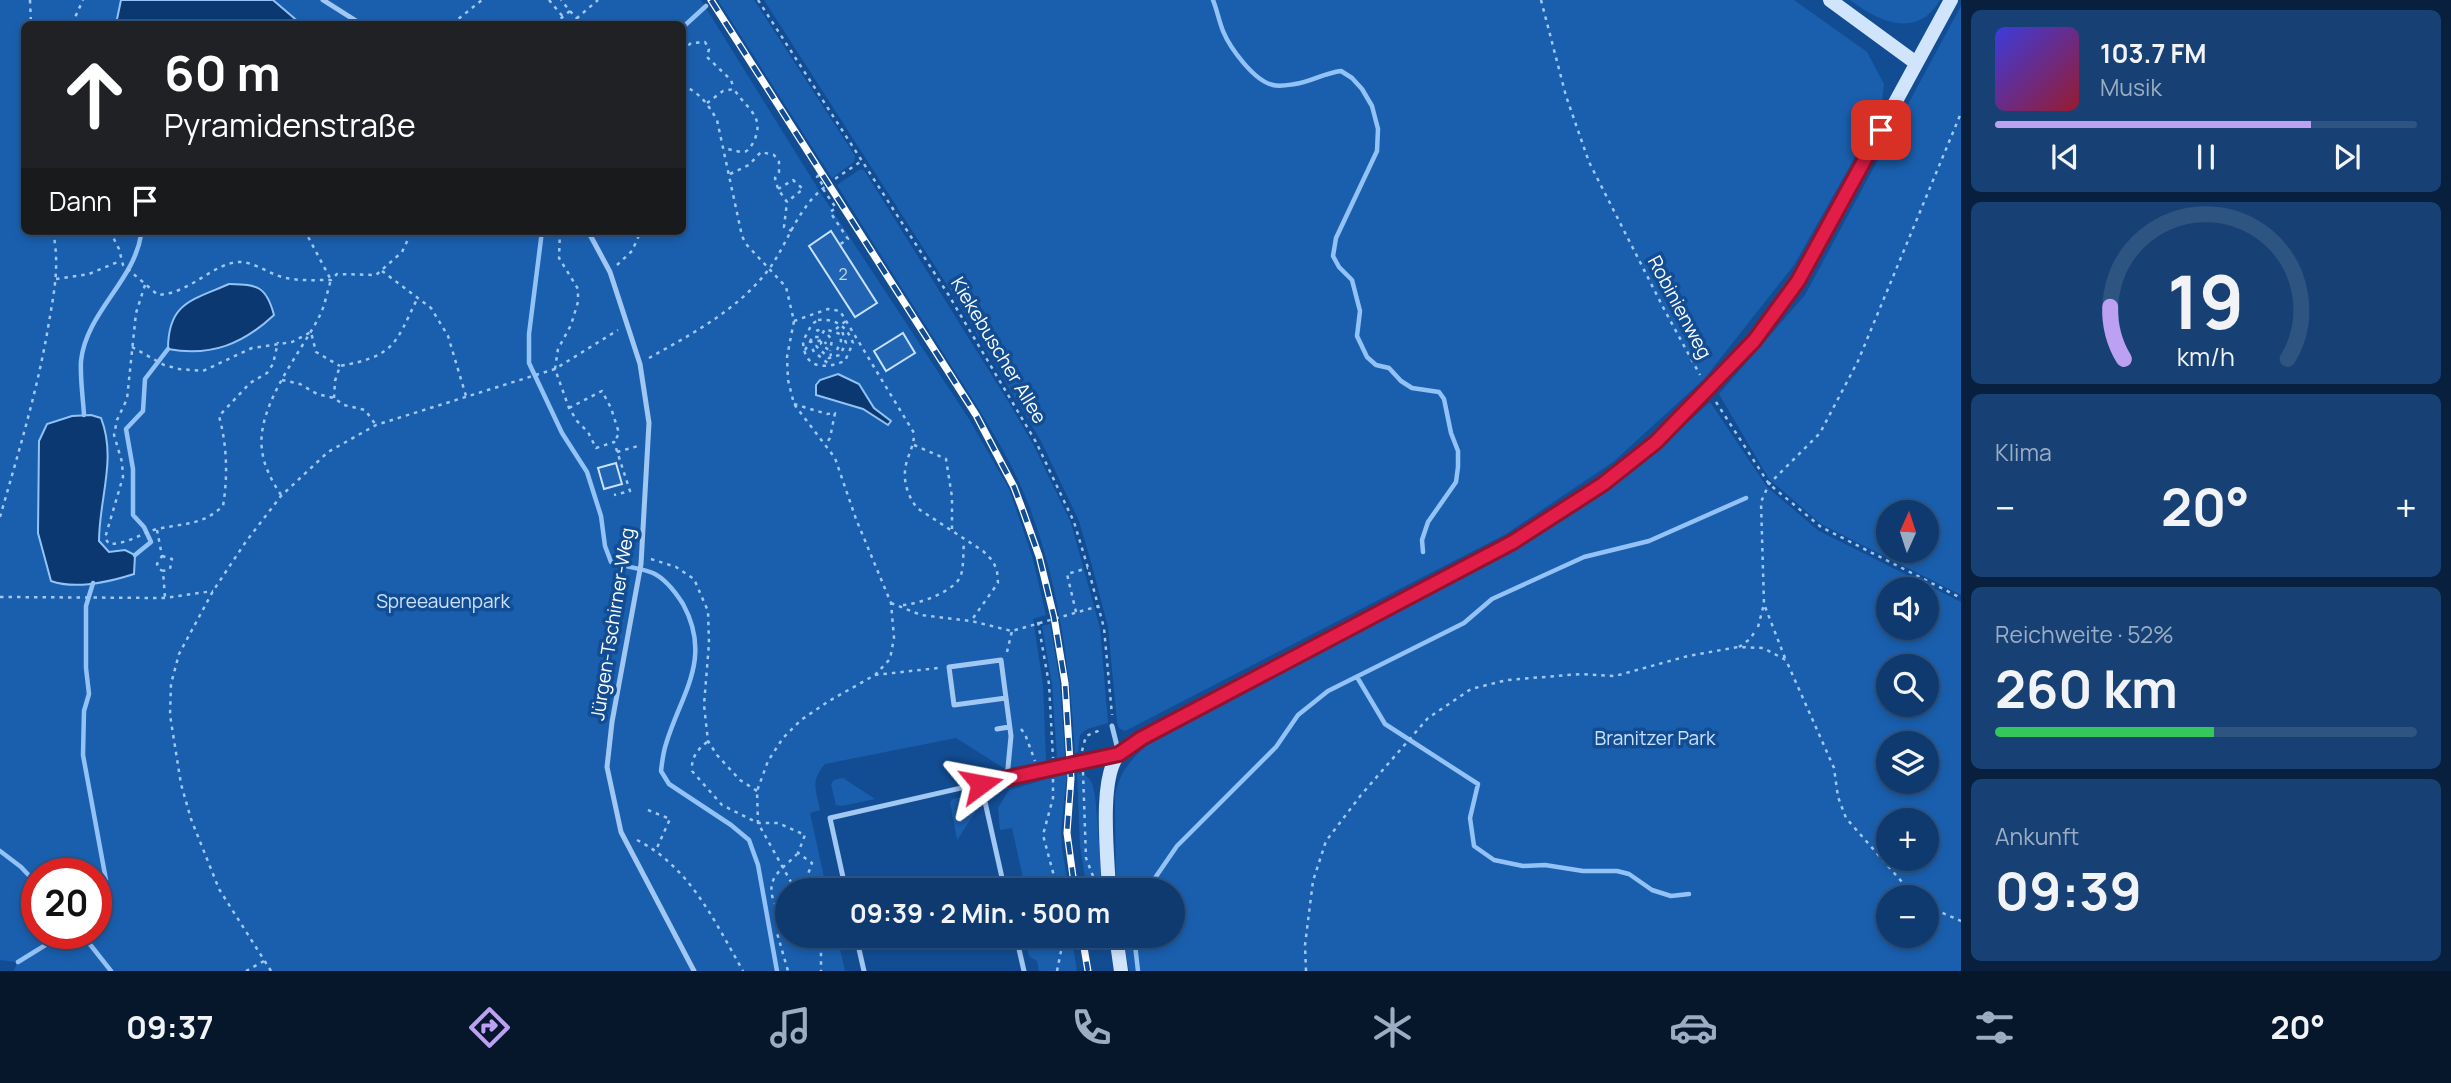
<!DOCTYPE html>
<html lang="de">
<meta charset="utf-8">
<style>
:root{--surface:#0e3a6f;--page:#174174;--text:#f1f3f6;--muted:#9badc3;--line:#2e5482;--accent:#bca0f2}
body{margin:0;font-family:Manrope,sans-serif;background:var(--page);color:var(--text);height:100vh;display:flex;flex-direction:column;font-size:26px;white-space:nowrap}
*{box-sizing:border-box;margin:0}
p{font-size:23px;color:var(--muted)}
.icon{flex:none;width:38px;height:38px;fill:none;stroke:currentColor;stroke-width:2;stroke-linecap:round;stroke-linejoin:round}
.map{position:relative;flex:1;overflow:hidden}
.details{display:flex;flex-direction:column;gap:10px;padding:10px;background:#08203d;width:490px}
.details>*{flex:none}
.hud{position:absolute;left:21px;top:21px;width:665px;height:214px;border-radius:10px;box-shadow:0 4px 10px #0003,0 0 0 2px var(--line);background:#202124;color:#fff;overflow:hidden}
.needle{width:46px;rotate:3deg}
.buttons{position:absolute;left:1876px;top:500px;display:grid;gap:14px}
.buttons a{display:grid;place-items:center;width:63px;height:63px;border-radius:50%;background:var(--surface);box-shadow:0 4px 10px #0003,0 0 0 2px var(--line);font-size:35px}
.speed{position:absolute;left:21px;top:858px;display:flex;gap:14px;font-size:35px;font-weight:700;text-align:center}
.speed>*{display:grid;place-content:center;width:91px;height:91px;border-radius:50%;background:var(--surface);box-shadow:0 4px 10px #0003,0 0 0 2px var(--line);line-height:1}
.speed .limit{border:10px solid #d22;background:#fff;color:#111}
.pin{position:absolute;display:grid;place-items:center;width:60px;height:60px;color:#fff;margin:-30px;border-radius:14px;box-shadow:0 4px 10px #0006}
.me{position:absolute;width:77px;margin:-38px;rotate:77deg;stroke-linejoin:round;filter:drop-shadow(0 0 5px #0008)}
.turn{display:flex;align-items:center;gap:24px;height:147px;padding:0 28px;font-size:32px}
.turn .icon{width:91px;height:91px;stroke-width:2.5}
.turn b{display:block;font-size:49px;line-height:60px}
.then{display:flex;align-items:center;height:66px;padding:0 28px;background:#0003;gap:14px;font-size:26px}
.big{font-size:52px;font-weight:700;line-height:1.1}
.details .card{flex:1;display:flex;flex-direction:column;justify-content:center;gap:10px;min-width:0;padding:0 24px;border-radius:10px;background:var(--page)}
.details .dial{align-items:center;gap:0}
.dial svg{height:182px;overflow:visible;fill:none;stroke:var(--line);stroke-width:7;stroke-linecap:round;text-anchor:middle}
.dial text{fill:var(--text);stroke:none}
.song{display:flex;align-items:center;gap:21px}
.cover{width:84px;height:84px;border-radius:10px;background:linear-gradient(135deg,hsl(240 70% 55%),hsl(350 70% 35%))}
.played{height:7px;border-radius:4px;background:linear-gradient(90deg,var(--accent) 75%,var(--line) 75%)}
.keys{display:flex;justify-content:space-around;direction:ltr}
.heat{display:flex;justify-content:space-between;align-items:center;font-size:38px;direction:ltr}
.charge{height:10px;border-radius:5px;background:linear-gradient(90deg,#34c759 52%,var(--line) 0)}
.trip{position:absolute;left:775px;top:878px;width:410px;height:70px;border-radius:35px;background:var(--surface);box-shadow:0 4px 10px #0003,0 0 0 2px var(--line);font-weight:700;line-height:70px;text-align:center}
.tab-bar{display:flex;height:112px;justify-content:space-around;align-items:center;background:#06172c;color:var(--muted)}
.tab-bar .icon{width:49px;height:49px}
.tab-bar .on{color:var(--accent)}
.tab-bar b{font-size:32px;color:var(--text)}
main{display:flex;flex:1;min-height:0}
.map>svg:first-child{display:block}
</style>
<main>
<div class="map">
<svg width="1961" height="971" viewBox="0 0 1961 971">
<rect width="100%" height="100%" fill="#124d94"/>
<path fill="#1a5fae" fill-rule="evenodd" d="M0,0H701L820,192L969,419L1009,489L1032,556L1046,615L1033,619L1043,685L1046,761L1005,769L956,738L825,764C810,781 816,790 820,810L810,813L827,891H788V936H837L845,971H14L17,962L0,960ZM24,24H682V231H24ZM37,873H96V933H37Z
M718,0H754L855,156L854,162L832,178Z
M764,0H1794L1867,52L1884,84L1881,111L1794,265L1704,379L1613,462L1506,534L1125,731L1119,728L1117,722L1108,627L1091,562L1079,521L1041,441L951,291Z
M1850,0H1940C1917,40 1878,21 1850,0Z
M1961,6V595L1821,524L1769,479L1719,394L1805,295ZM1888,513H1927V551H1888Z
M859,170H864L1009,403L1033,444L1071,523L1100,628L1108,723L1087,729L1080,735L1078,752L1075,753C1070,663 1057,568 1020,484C999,438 969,394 942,351C907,296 872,241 837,185Z
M1710,402L1767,487L1819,531L1961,602V971H1129L1123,936H1172V891H1116L1115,796C1119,774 1129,761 1146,746L1564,520C1616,485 1664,445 1710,402ZM1888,590H1927V628H1888ZM1888,667H1927V705H1888ZM1888,744H1927V782H1888ZM1888,821H1927V859H1888ZM1888,898H1927V936H1888Z
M1050,624L1060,684L1065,756L1057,758L1052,684L1042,626Z
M1067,773L1061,830L1062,849L1069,891H1026L1012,828L1000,830L998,808L1009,790Z
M1077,773C1091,776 1092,782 1095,795L1102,879L1097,891H1087L1080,845Z
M843,778L875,799L842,806L836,805L831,784L834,780Z
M970,795L977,800L979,807L957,840L950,802L953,799Z
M1025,936H1059L1060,942L1073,946L1077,971H1039L1037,961L1029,956Z"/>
<path fill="#0b3870" stroke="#93c2f6" stroke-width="2" d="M121,0H273L301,24H116Z
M229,284C257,285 266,285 274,315C243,344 211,357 168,349C168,302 193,300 229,284Z
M838,374L859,384L874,408L891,421L888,425L863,409L816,395V385L820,380Z
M91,415L101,418C117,459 99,499 99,541L109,552L125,550L135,555L134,574C109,582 76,590 51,581L38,533L39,441L47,424L72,416Z"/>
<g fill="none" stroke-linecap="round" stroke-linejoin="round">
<path stroke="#93c2f6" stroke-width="4.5" d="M1213,0C1217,10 1219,21 1223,31C1230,48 1254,81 1273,85C1280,87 1288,85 1295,84C1311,82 1324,73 1341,71L1352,78L1362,89L1372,106L1378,129L1377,151L1336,238L1333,256L1339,267L1352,280L1360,311L1357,336L1367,357L1376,365L1389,368L1401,381L1412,388L1439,392L1444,399L1451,433L1458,451V467L1456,482L1428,522L1422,540L1423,552
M682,28L706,6
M542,231L529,334V363L562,433L587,472L601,516L605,546L611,562C624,567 641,568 653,573C666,579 676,593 683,604C713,659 681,694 666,744C663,753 662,763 661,771L669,784L731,825L749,840L758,865L777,971
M84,415C83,398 80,378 81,361C86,313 134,281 141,235
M135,555L151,542L144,527L133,515V469L126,429L143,411L145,379L168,349
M93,583L86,606V668L89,694L84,711L83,755L106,880L96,907
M1357,677L1385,724L1478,784L1470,818L1474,846L1494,860L1523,866L1545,865L1583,871H1617L1629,874L1652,890L1671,896L1689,894
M0,851L21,867L37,884
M1146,891L1177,846L1276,747L1298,715L1328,691L1464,623L1492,599L1584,557L1649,541L1746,498
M81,933L111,971
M1134,936L1138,971
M18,962L65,933"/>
</g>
<path fill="#2064b3" stroke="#c9e1fd" stroke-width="2" d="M831,231L877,303L855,317L809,246Z
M903,333L915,353L886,371L874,351Z
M616,463L622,484L604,489L598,468Z"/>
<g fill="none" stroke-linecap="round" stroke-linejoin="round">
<path stroke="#a1c7f3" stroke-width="2.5" stroke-dasharray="3.5 5" stroke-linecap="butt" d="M30,0L31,24
M549,0L569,24
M758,0L948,294L1036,442L1074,522L1088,568L1104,628L1112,715
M1541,0L1566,96L1589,162L1665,311L1700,375
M570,11L582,24
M72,24L83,0
M452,24L482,0
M554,24L570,11L561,0
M570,24L598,0
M682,51L691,43L705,42L709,49L707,57L731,80L734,89
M682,85C699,92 708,104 717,120L742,236L746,244L786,287L794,321L787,357L788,380L794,404L835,458L856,519L891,603L894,638L890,659L875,675L829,701L801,720L783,738L768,761L757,791L758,823L796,891
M707,103L723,91L734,89C745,108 767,116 753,143C750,148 747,153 741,152C735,151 730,149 724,149
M730,174L749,165L761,152L774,155L779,162V172L775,178L778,189L787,202L784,227L792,231
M819,175L817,177L825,188
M778,189L793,180L803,189L787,202
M823,189L836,208L830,212L848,239L839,245
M110,231L119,249L123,265L158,295C191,293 213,263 239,262C256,262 270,275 286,278C300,281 316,280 331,280L337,274L376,275L402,252L412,231
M560,231L559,258L578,289V302L571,325L558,349L555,369L569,408L577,421L588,432L596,448L614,442L630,491L614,495
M617,265L632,251L641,231
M382,271L431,308L448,336L466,396
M56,279L89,274L120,261
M145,285L136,313L127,399L117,420L114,435L122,462L123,477L105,538L109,544C127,544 140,534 157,529C184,523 201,526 223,506C228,476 227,445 219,416L250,383L267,373L273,364L278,342
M818,320C836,318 847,327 853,343L845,361C825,369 804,370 803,341L812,324Z
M794,321L828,309L840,311L914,433C914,443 912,446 909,455C901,474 905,492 917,508L983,551L993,561L997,571L998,583L971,621
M836,329L847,320
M828,335L832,340L830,351
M821,341V344L830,351L831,356
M810,342L812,337H820L822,334
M132,347L164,365L179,369L203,371L252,348L292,342L311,332L316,352L340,366
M805,350L810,342L824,340L826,344
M837,350L841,341L840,334
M814,352L812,348L816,346L829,358L840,355L846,343L842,331L840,334L825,329L822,334L818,330L816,331
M818,355L830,365
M649,358C692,334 739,309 769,269C783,250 791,227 805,208C819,187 843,174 863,160
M282,380L300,384L317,394L334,398L344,405L365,410L376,425
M334,398L335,381L340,366C394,356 395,345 417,299
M1716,402L1769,484L1821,527L1961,598
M794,404L827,414L835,413L830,438L826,444
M569,408L602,391L611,408L619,433L615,441
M914,445L946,459L952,497V532
M617,452L638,446
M281,495C272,481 264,467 262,450C256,406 300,354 319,317C325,306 327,292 331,280L305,231
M0,517C18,454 37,392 48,328C54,292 60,267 53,231
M157,530L162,556L157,564L159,569L163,571L165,598
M162,556L172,559L170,569L163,571
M651,559L676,567L694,579L708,611L709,643L704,705L708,741L717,755L740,780L757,791
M0,597L165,598L213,591
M891,603L921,615L971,621L1012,631L1099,606
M903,605C919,604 956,591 961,575C964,565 963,552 964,541
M1076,612L1067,574L1088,568
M1038,622L1049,684L1053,758
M1758,627L1764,604
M1739,647L1750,639L1756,630
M1007,652L1012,631
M1785,658L1764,604L1761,502L1769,484L1820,433L1858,361L1961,113
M875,675L938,668
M1021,729L1025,734L1035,761
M707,742C697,750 691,758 692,771L722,805L758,823H778L805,835L798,853L812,863L802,891
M1082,751L1086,736L1103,729
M1083,772L1086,858L1093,876
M1053,779V798L1043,835L1058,891
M648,810L670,819L656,850
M637,840C690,867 715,922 743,971
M1927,906L1961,921
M788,918C774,910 765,888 777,874C782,867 791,861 797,854
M788,922L777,933L788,971
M818,936L821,951V971
M1064,939L1079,940L1095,937
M246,971L264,961
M271,971L219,889L191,819L181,784L170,715L171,684L179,654L213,591L245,543L281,496L328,452L376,425L555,369L618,330
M1057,971L1064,936
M1306,971L1305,945L1313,881L1326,841L1361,795L1428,718L1471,689L1507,680L1581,674L1615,676L1688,656L1738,647L1763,648L1786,660L1834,768L1838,797L1846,818L1916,898"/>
<path stroke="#a1c7f3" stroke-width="5" d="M323,0L361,24
M588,231L610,272L640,364L649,423L641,564L612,722L607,767L621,832L694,971
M1006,698L954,705L949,667L1001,660L1011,736L1007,778
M997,729L1009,727
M981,784L1005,891
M846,891L830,818L1053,767L1119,754L1112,726
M856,936L864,971
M1016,936L1024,971"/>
<path stroke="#d0e4fc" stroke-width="14" d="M1830,0L1916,63
M1109,891C1108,859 1098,777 1119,754C1125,748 1135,743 1142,738L1512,542L1603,483L1656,442L1754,341L1798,281L1951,0
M1116,936L1121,971"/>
<defs>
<path id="rail" d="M711,0L976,415L1014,487L1023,511L1039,556L1054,617L1065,683L1071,778L1067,833L1075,891
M1082,936L1088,971"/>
</defs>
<use href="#rail" stroke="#fff" stroke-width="7"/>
<use href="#rail" stroke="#124d94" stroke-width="4.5" stroke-dasharray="13" stroke-linecap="butt"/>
</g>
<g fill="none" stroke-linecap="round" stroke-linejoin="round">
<defs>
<path id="route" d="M981,784L1119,754L1142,738L1513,542L1603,484L1656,442L1754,341L1798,281L1881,130"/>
</defs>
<use href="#route" stroke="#92132f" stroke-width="18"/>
<use href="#route" stroke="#e11d48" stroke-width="12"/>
</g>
<g text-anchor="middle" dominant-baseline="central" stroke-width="7" stroke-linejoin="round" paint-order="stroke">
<g font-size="16" fill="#c7d8ec">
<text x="843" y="274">2</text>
</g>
<g font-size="19" fill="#fff" stroke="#124d94">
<text transform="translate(1680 307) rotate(62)">Robinienweg</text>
<text transform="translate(999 350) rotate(59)">Kiekebuscher Allee</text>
<text transform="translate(612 624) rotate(-81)">Jürgen-Tschirner-Weg</text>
</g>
<g font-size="19" fill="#c9e1fd" stroke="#124d94">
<text x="443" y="601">Spreeauenpark</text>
<text x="1655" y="738">Branitzer Park</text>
</g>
</g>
</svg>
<div class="buttons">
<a><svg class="needle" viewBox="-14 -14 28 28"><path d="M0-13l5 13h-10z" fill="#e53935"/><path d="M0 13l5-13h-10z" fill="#9badc3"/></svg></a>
<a><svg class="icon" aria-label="sound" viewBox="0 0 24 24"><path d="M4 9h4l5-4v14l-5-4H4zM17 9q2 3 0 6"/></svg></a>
<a><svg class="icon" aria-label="search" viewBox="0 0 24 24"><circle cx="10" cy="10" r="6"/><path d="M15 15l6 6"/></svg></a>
<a><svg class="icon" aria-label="layers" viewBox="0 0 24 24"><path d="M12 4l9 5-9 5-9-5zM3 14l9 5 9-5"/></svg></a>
<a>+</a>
<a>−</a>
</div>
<div class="speed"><div class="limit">20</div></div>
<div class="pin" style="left:1881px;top:130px;background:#d93025"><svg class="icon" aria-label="arrive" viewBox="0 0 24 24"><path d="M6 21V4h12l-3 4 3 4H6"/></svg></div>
<svg class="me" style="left:981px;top:784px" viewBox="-20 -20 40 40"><path d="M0-17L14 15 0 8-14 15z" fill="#e11d48" stroke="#fff" stroke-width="4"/></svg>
<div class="trip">09:39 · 2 Min. · 500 m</div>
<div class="hud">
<div class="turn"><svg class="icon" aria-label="ahead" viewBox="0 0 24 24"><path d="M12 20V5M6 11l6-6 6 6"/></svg><div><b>60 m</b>Pyramidenstraße</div></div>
<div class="then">Dann<svg class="icon" aria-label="arrive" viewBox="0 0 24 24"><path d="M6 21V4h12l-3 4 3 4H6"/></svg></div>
</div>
</div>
<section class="details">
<div class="card">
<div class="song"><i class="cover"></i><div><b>103.7 FM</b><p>Musik</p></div></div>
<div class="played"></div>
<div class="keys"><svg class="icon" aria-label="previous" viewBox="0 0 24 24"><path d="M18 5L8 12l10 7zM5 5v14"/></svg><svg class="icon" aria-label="pause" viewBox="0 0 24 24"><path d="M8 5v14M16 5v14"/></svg><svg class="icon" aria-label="next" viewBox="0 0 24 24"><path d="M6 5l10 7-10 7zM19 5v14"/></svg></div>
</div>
<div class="card dial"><svg viewBox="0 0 100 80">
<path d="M14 69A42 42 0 1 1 86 69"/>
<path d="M14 69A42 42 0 0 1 8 46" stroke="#bca0f2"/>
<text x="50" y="56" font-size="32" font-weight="700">19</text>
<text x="50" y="72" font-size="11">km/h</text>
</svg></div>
<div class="card"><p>Klima</p>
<div class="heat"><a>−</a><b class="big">20°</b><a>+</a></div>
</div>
<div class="card"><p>Reichweite · 52%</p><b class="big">260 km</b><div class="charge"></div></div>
<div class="card"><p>Ankunft</p><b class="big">09:39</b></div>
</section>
</main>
<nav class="tab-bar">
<b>09:37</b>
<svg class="icon on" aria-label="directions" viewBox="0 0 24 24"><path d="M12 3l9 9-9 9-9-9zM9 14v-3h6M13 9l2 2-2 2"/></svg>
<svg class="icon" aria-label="music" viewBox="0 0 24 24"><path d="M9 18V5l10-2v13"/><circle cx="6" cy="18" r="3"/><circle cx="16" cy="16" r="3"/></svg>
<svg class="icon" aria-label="phone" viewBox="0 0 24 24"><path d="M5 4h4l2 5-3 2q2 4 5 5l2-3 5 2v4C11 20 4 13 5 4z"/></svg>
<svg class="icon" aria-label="climate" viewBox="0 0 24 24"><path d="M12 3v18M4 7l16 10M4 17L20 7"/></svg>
<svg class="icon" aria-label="car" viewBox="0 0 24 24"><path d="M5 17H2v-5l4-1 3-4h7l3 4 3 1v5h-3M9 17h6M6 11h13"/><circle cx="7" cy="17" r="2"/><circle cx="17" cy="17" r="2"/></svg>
<svg class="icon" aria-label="filters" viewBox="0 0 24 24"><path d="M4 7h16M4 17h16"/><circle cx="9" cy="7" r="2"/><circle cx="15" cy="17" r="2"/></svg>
<b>20°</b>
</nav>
